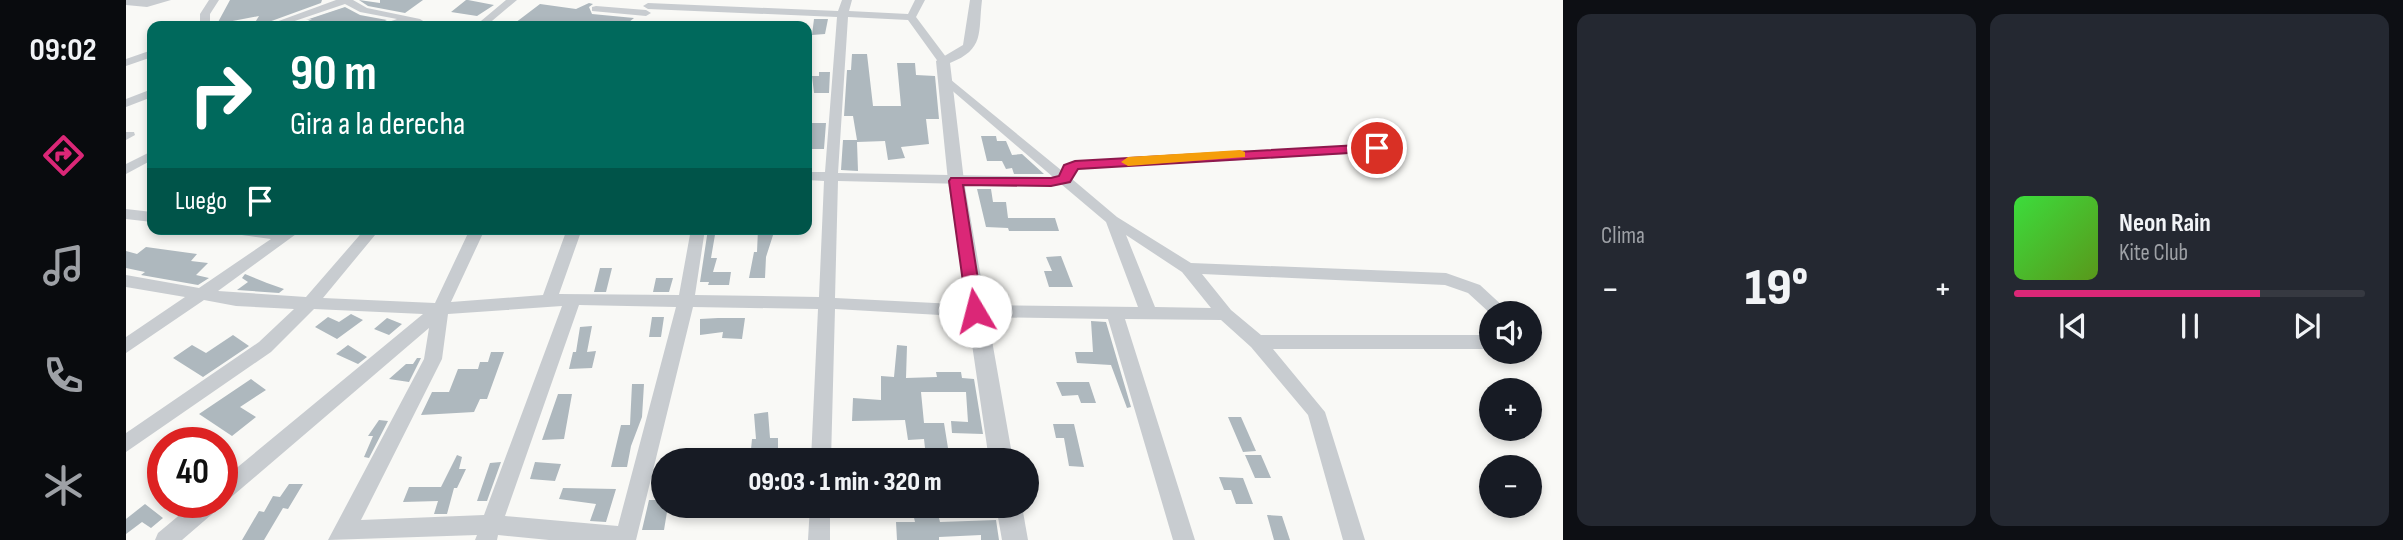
<!DOCTYPE html>
<html lang="es">
<meta charset="utf-8">
<style>
:root{--surface:#171b24;--page:#242831;--text:#f1f3f6;--muted:#9ea1a6;--line:#363941;--accent:#db2777}
body{margin:0;font-family:"Sofia Sans Condensed",sans-serif;background:var(--page);color:var(--text);height:100vh;display:flex;flex-direction:column;font-size:26px;white-space:nowrap}
*{box-sizing:border-box;margin:0}
p{font-size:23px;color:var(--muted)}
.icon{flex:none;width:38px;height:38px;fill:none;stroke:currentColor;stroke-width:2;stroke-linecap:round;stroke-linejoin:round}
.map{position:relative;flex:1;overflow:hidden}
.side{display:flex;flex-direction:column;gap:14px;padding:14px;background:#0d0f14;width:840px}
.side>*{flex:none}
.guide{position:absolute;left:21px;top:21px;width:665px;height:214px;border-radius:14px;box-shadow:0 4px 10px #0003;background:#00695c;color:#fff;overflow:hidden}
.buttons{position:absolute;left:1353px;top:301px;display:grid;gap:14px}
.buttons a{display:grid;place-items:center;width:63px;height:63px;border-radius:50%;background:var(--surface);box-shadow:0 4px 10px #0003;font-size:35px}
.speed{position:absolute;left:21px;top:427px;display:flex;gap:14px;font-size:35px;font-weight:700;text-align:center}
.speed>*{display:grid;place-content:center;width:91px;height:91px;border-radius:50%;background:var(--surface);box-shadow:0 4px 10px #0003;line-height:1}
.speed .limit{border:10px solid #d22;background:#fff;color:#111}
.pin{position:absolute;display:grid;place-items:center;width:60px;height:60px;color:#fff;margin:-30px;border:4px solid #fff;border-radius:50%;box-shadow:0 2px 7px #0007}
.me{position:absolute;width:77px;margin:-38px;rotate:352deg;stroke-linejoin:round;filter:drop-shadow(0 0 5px #0008)}
.turn{display:flex;align-items:center;gap:24px;height:147px;padding:0 28px;font-size:32px}
.turn .icon{width:91px;height:91px;stroke-width:2.5}
.turn b{display:block;font-size:49px;line-height:60px}
.then{display:flex;align-items:center;height:66px;padding:0 28px;background:#0003;gap:14px;font-size:26px}
.big{font-size:52px;font-weight:800;line-height:1.1}
.side .widget{flex:1;display:flex;flex-direction:column;justify-content:center;gap:10px;min-width:0;padding:0 24px;border-radius:14px;background:var(--page)}
.song{display:flex;align-items:center;gap:21px}
.cover{width:84px;height:84px;border-radius:10px;background:linear-gradient(135deg,hsl(120 70% 55%),hsl(90 70% 35%))}
.played{height:7px;border-radius:4px;background:linear-gradient(90deg,var(--accent) 70%,var(--line) 70%)}
.keys{display:flex;justify-content:space-around;direction:ltr}
.heat{display:flex;justify-content:space-between;align-items:center;font-size:38px;direction:ltr}
.side .tiles{flex:1;display:grid;gap:14px;grid-template-columns:repeat(2,1fr)}
.trip{position:absolute;left:525px;top:448px;width:388px;height:70px;border-radius:35px;background:var(--surface);box-shadow:0 4px 10px #0003;font-weight:800;line-height:70px;text-align:center}
main{display:flex;flex:1;min-height:0}
.menu{display:flex;flex-direction:column;width:126px;justify-content:space-around;align-items:center;background:#090b0e;color:var(--muted)}
.menu .icon{width:49px;height:49px}
.menu .selected{color:var(--accent)}
.menu b{font-size:32px;color:var(--text)}
.map>svg:first-child{display:block}
</style>
<main>
<nav class="menu">
<b>09:02</b>
<svg class="icon selected" aria-label="directions" viewBox="0 0 24 24"><path d="M12 3l9 9-9 9-9-9zM9 14v-3h6M13 9l2 2-2 2"/></svg>
<svg class="icon" aria-label="music" viewBox="0 0 24 24"><path d="M9 18V5l10-2v13"/><circle cx="6" cy="18" r="3"/><circle cx="16" cy="16" r="3"/></svg>
<svg class="icon" aria-label="phone" viewBox="0 0 24 24"><path d="M5 4h4l2 5-3 2q2 4 5 5l2-3 5 2v4C11 20 4 13 5 4z"/></svg>
<svg class="icon" aria-label="climate" viewBox="0 0 24 24"><path d="M12 3v18M4 7l16 10M4 17L20 7"/></svg>
</nav>
<div class="map">
<svg width="1437" height="540" viewBox="0 0 1437 540">
<rect width="100%" height="100%" fill="#f9f9f6"/>
<path fill="#aeb8be" d="M104,0H196L195,3L140,23L128,24L133,16L91,24Z
M233,0L254,3V0H297L279,13L242,6Z
M340,0H342L368,5L351,16L325,12Z
M463,3L467,4L463,7L466,14L508,18L498,26H425L411,24L408,26H385L414,4L450,9Z
M219,7L234,15L261,20L248,26L221,24L214,26H172L186,19L180,20Z
M688,19H702L699,34L686,35Z
M726,54H741L747,106H775L771,63H789L790,75L809,76L813,119H800L803,144L775,147L779,158L762,160L759,141L731,142L732,171L715,170L717,140H731L727,116H718L721,70H725Z
M693,72H704L703,93H688L686,76H693Z
M683,123H700L698,149H681Z
M855,136H870L871,141H880L886,155L896,154L918,174H888L886,168L880,169L876,161H861Z
M851,189H865L867,202H880L882,218H929L933,231H883L882,228L860,227Z
M582,229H590L585,258H591L587,272H605L603,285H582L583,282H574Z
M632,229H649L640,257L639,278H623L628,252H631Z
M20,247L71,254L65,261L82,263L70,275L83,278L72,285L15,275L19,272L0,268V251L11,254Z
M935,256L947,287H923L918,271H926L920,257Z
M474,268H486L480,292H468Z
M119,274L141,283L158,289L153,293L111,290L122,282L116,278Z
M530,278H547L543,292H527Z
M225,314L237,320L211,339L189,327L202,317L213,322Z
M526,317H538L535,337H523Z
M261,318L276,324L263,335L248,329Z
M592,318H619L616,339L596,338L597,332L574,335V319Z
M965,321L980,322L1005,407L1001,408L985,365L951,363L949,352H967Z
M466,326L461,352L470,351L466,368L443,369L447,352H450L454,327Z
M107,335L123,346L77,377L47,358L66,345L80,353Z
M222,345L241,357L232,364L210,354Z
M771,345L781,346L780,378L811,377L810,372H835L836,378L848,379L857,434L826,433L825,421L842,422L840,392H795L798,423H818L822,448H799L798,439L782,440L779,420L726,421L727,398L755,400V376L768,377Z
M365,352H378L361,399H354L348,412L295,415L306,392H323L332,369H352L354,362H362Z
M291,358H295L283,382L263,379L280,364H287Z
M125,379L140,390L114,407L130,417L106,436L73,414Z
M930,382H963L970,403H955L952,395L936,396Z
M506,384H518L516,417L505,446L501,467H485L495,425H504Z
M432,394H446L438,439L416,440Z
M642,412L644,438H652V460H624L626,439H630L628,414Z
M1102,417H1115L1130,451L1117,452Z
M253,420L262,421L243,458L238,457L247,436H242Z
M927,424H948L958,467L943,466L938,438H930Z
M331,455L336,457L333,469H340L331,488H328L321,514H308L312,501L277,502L283,487H315Z
M1119,455H1135L1145,478H1129Z
M375,462L361,501H351L364,463Z
M409,462L435,464L429,481L404,479Z
M1093,477L1117,478L1127,504H1110L1105,490H1098Z
M163,484H177L162,509L157,508L138,540H116L133,511L138,512L147,496L154,497Z
M437,488L490,489L480,522L464,521L470,504L433,499Z
M523,500H537V506H542L538,530H516Z
M19,504L37,518L25,528L16,522L0,534V519Z
M810,506L814,522L870,520L873,540H855V535L813,537V540H771L770,522H789L786,509Z
M1141,515L1156,516L1164,540H1148Z"/>
<g fill="none" stroke-linecap="round" stroke-linejoin="round">
<path fill="#c8ccd0" fill-rule="evenodd" d="M0,0H45L21,7L0,5Z
M83,0H93L84,14V26H74V14Z
M210,0H227L241,8L294,19L305,26H292L284,23L251,26L271,19L234,12L219,4L154,26H139Z
M380,0H391L360,26H349Z
M716,0H726L723,11L782,14L789,0H799L790,17L823,61L813,63L782,20L722,17L712,173L927,177L815,81L813,79L819,75L935,170L938,165L949,161L1279,144L1281,147L1274,151L952,169L946,179L991,217L1065,263L1320,273L1354,285L1380,309L1382,313L1365,314L1342,293L1319,285L1076,274L1105,310L1135,335H1365V349H1147L1199,412L1239,540H1217L1182,415L1125,347L1095,320L999,319L1069,540H1047L982,319L849,317L709,309L705,460H685L692,309L567,307L510,540H423L372,535L371,540H349L351,535L202,540L298,359L303,328L103,499L96,502V480L297,314L188,309L145,352L0,452V433L133,342L168,309L110,306L78,300L0,353V337L59,297L0,287V275L73,288L145,239L109,234L102,229H177L92,291L180,297L239,229H254L197,298L309,303L344,229H359L325,302L417,295L441,229H456L433,294L553,295L565,229H579L569,295L693,297L698,181L681,180V172H699L711,17L522,9L517,6L522,3L712,11ZM712,181L925,186L935,184L980,222L1012,307L849,305L709,298ZM1000,235L1056,272L1085,308L1029,307ZM453,305L550,307L492,526L379,516ZM436,306L358,515L235,520L316,359L322,314Z
M470,6L520,10L525,13L520,16L466,11V7Z
M26,50V57L0,66V59Z
M26,89V97L0,107V99Z
M0,132H8L9,135L0,140Z
M26,151V160L0,174V164Z
M0,209L26,212V222L0,219Z
M69,502H95L92,509L56,540H29L32,533Z
M684,506H704V540H682Z"/>
<path fill="#c8ccd0" fill-rule="evenodd" d="M844,0H856C852,33 859,49 824,63L838,181L887,460H863L822,181L810,61L837,45Z
M870,506H896L902,540H876Z"/>
</g>
<path fill="#db2777" stroke="#8e194d" stroke-width="2" d="M1251,144L1256,145V151L952,169L944,182L925,186L837,185L857,311L849,317L841,311L823,181L825,178H925L933,176L938,165L949,161Z"/>
<path fill="#f59e0b" d="M1114,150L1119,152V157L1002,166L995,162L1002,157Z"/>
</svg>
<div class="buttons">
<a><svg class="icon" aria-label="sound" viewBox="0 0 24 24"><path d="M4 9h4l5-4v14l-5-4H4zM17 9q2 3 0 6"/></svg></a>
<a>+</a>
<a>−</a>
</div>
<div class="speed"><div class="limit">40</div></div>
<div class="pin" style="left:1251px;top:148px;background:#d93025"><svg class="icon" aria-label="arrive" viewBox="0 0 24 24"><path d="M6 21V4h12l-3 4 3 4H6"/></svg></div>
<svg class="me" style="left:849px;top:311px" viewBox="-20 -20 40 40"><circle r="19" fill="#fff"/><path d="M0-13L10 11 0 6-10 11z" fill="#db2777"/></svg>
<div class="trip">09:03 · 1 min · 320 m</div>
<div class="guide">
<div class="turn"><svg class="icon" aria-label="right" viewBox="0 0 24 24"><path d="M7 20v-9h11M14 6l5 5-5 5"/></svg><div><b>90 m</b>Gira a la derecha</div></div>
<div class="then">Luego<svg class="icon" aria-label="arrive" viewBox="0 0 24 24"><path d="M6 21V4h12l-3 4 3 4H6"/></svg></div>
</div>
</div>
<section class="side">
<div class="tiles">
<div class="widget"><p>Clima</p>
<div class="heat"><a>−</a><b class="big">19°</b><a>+</a></div>
</div>
<div class="widget">
<div class="song"><i class="cover"></i><div><b>Neon Rain</b><p>Kite Club</p></div></div>
<div class="played"></div>
<div class="keys"><svg class="icon" aria-label="previous" viewBox="0 0 24 24"><path d="M18 5L8 12l10 7zM5 5v14"/></svg><svg class="icon" aria-label="pause" viewBox="0 0 24 24"><path d="M8 5v14M16 5v14"/></svg><svg class="icon" aria-label="next" viewBox="0 0 24 24"><path d="M6 5l10 7-10 7zM19 5v14"/></svg></div>
</div>
</div>
</section>
</main>
